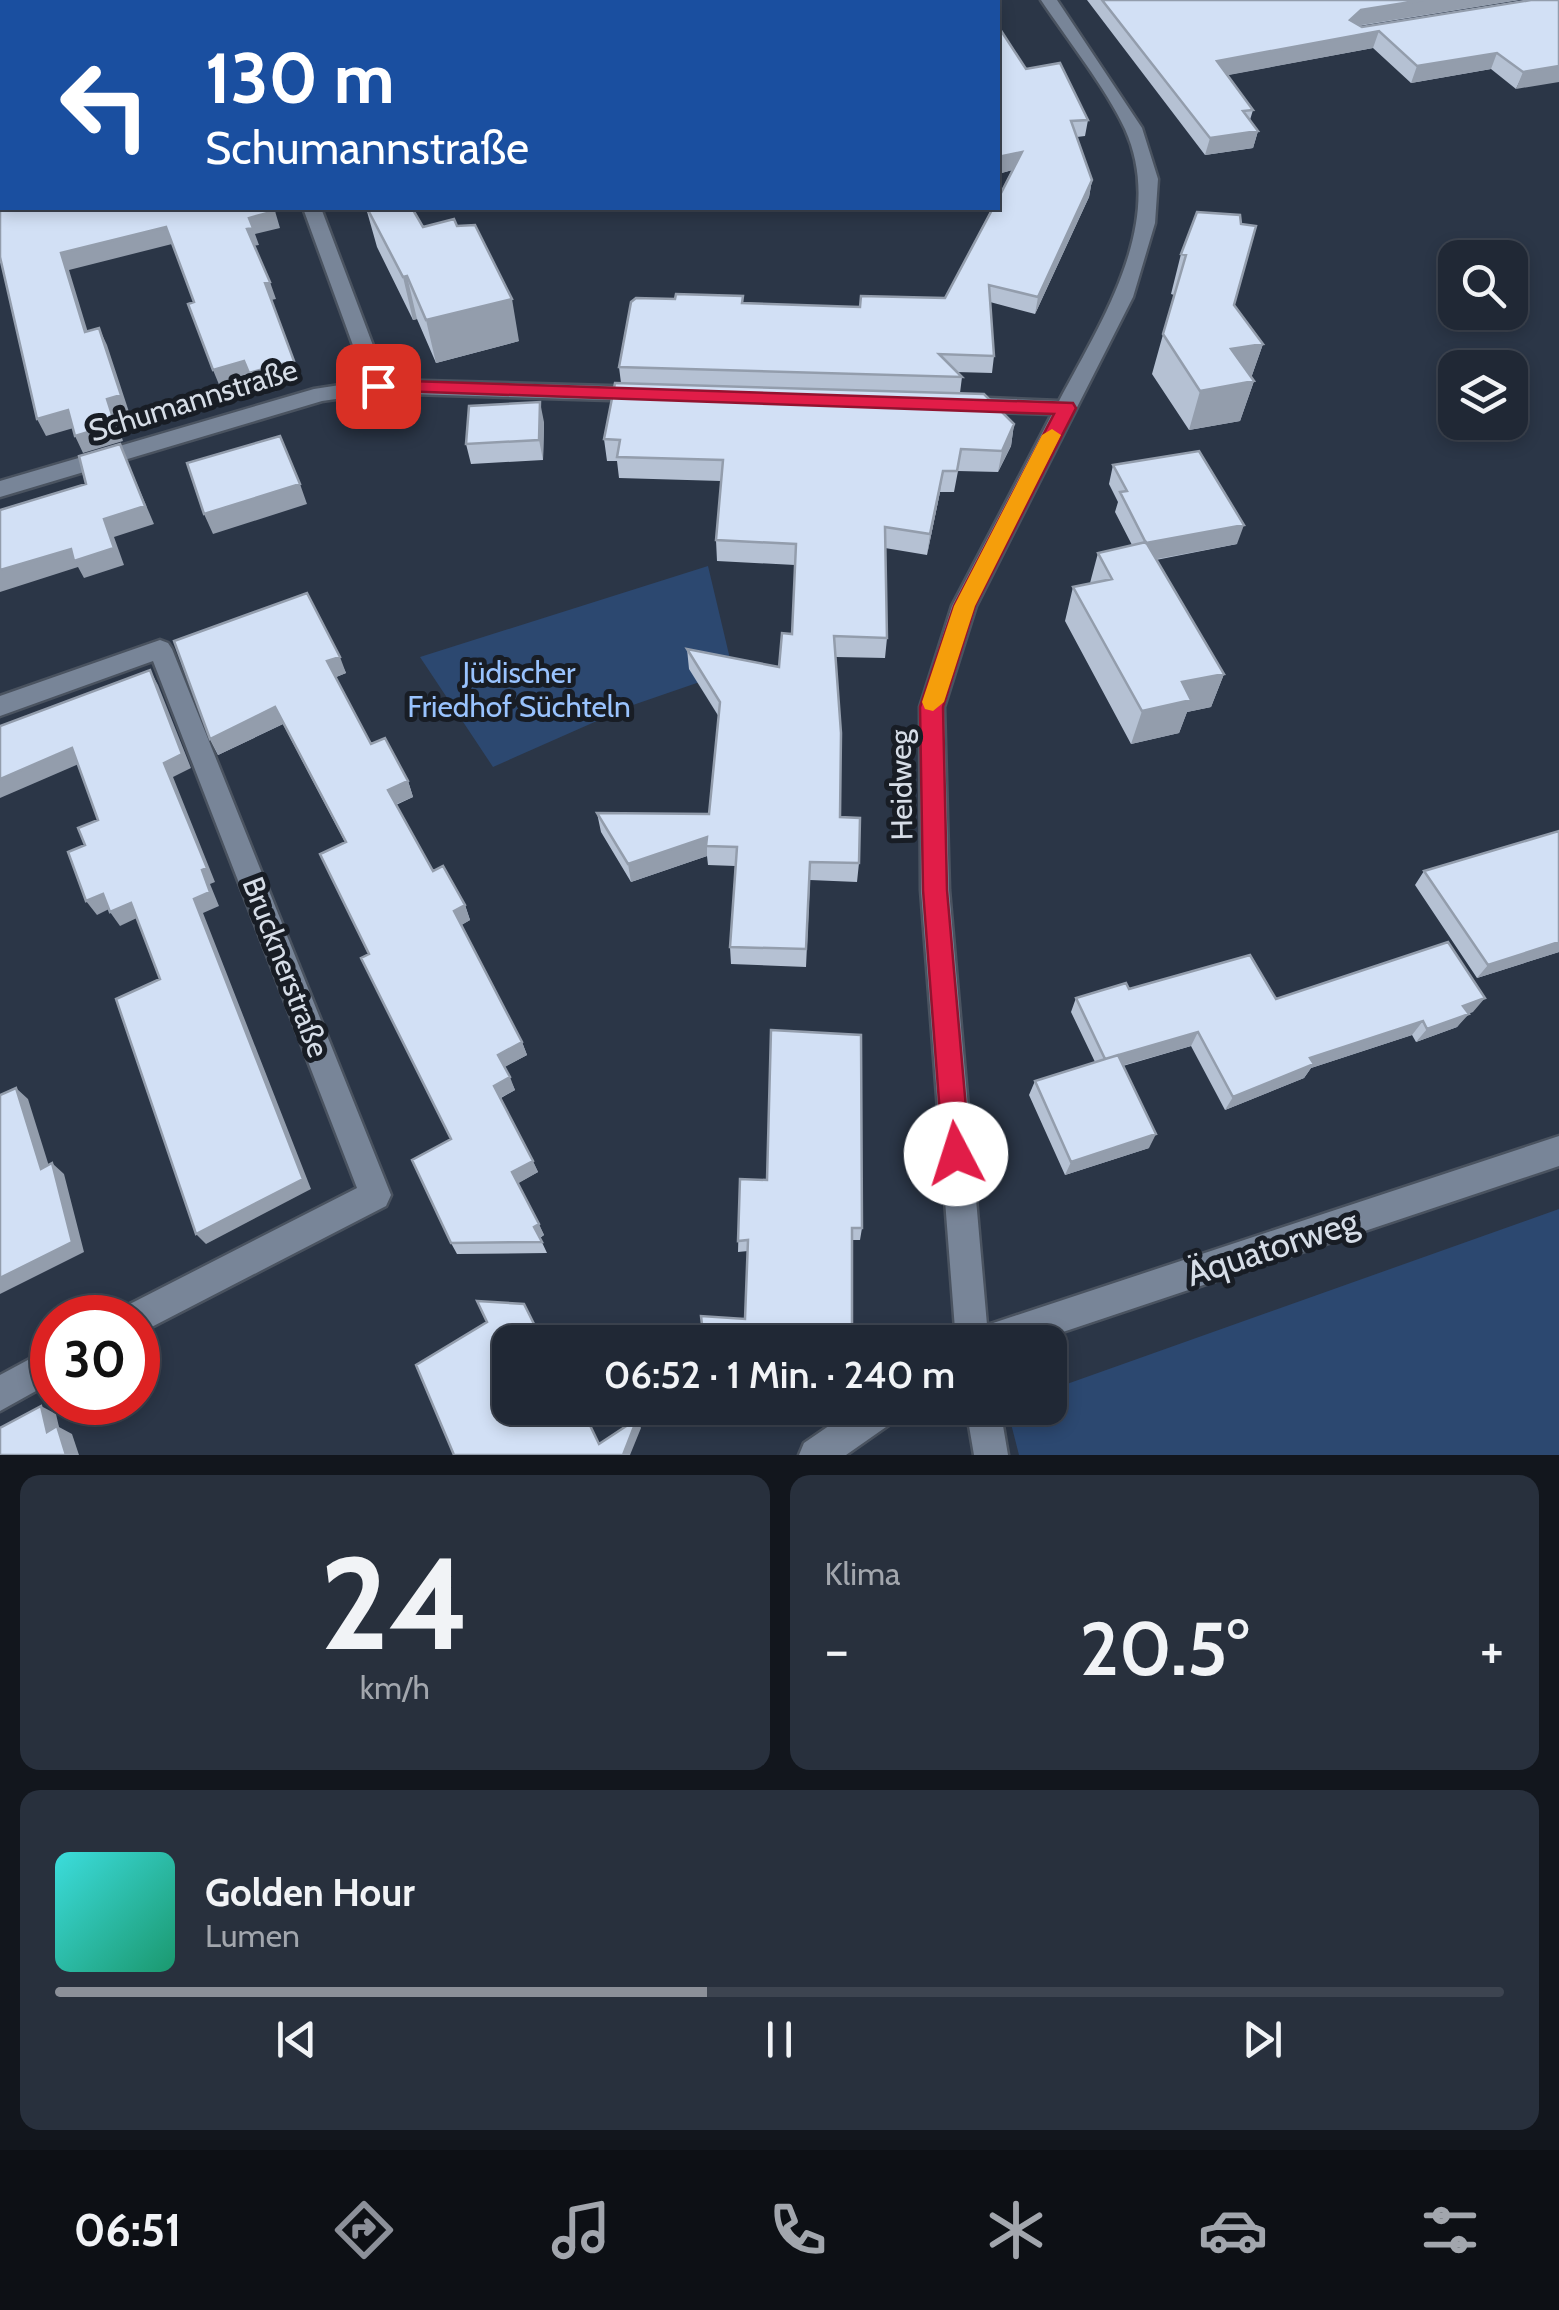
<!DOCTYPE html>
<html lang="de">
<meta charset="utf-8">
<style>
:root{--surface:#202835;--page:#28303d;--text:#f1f3f6;--muted:#a2a6ad;--line:#3d4450;--accent:#8c9099}
body{margin:0;font-family:Cabin,sans-serif;background:var(--page);color:var(--text);height:100vh;display:flex;flex-direction:column;font-size:38px;white-space:nowrap}
*{box-sizing:border-box;margin:0}
p{font-size:32px;color:var(--muted)}
.icon{flex:none;width:55px;height:55px;fill:none;stroke:currentColor;stroke-width:2;stroke-linecap:round;stroke-linejoin:round}
.map{position:relative;height:1455px;overflow:hidden}
.panel{display:flex;flex-direction:column;gap:20px;padding:20px;background:#12161d;flex:1}
.panel>*{flex:none}
.guide{position:absolute;left:0px;top:0px;width:1000px;height:210px;box-shadow:0 5px 15px #0003,0 0 0 2px var(--line);background:#1a4fa0;color:#fff;overflow:hidden}
.tools{position:absolute;left:1438px;top:240px;display:grid;gap:20px}
.tools a{display:grid;place-items:center;width:90px;height:90px;border-radius:20px;background:var(--surface);box-shadow:0 5px 15px #0003,0 0 0 2px var(--line);font-size:50px}
.speed{position:absolute;left:30px;top:1295px;display:flex;gap:20px;font-size:50px;font-weight:700;text-align:center}
.speed>*{display:grid;place-content:center;width:130px;height:130px;border-radius:50%;background:var(--surface);box-shadow:0 5px 15px #0003,0 0 0 2px var(--line);line-height:1}
.speed .limit{border:15px solid #d22;background:#fff;color:#111}
.pin{position:absolute;display:grid;place-items:center;width:85px;height:85px;color:#fff;margin:-42px;border-radius:20px;box-shadow:0 5px 15px #0006}
.me{position:absolute;width:110px;margin:-55px;rotate:355deg;stroke-linejoin:round;filter:drop-shadow(0 0 8px #0008)}
.turn{display:flex;align-items:center;gap:35px;height:210px;padding:0 40px;font-size:45px}
.turn .icon{width:130px;height:130px;stroke-width:2.5}
.turn b{display:block;font-size:70px;line-height:85px}
.big{font-size:75px;font-weight:600;line-height:1.1}
.panel .card{flex:1;display:flex;flex-direction:column;justify-content:center;gap:15px;min-width:0;padding:0 35px;border-radius:20px;background:var(--page)}
.panel .dial{align-items:center;gap:0}
.dial b{font-size:130px;line-height:1}
.song{display:flex;align-items:center;gap:30px}
.cover{width:120px;height:120px;border-radius:15px;background:linear-gradient(135deg,hsl(180 70% 55%),hsl(160 70% 35%))}
.played{height:10px;border-radius:5px;background:linear-gradient(90deg,var(--accent) 45%,var(--line) 45%)}
.keys{display:flex;justify-content:space-around;direction:ltr}
.heat{display:flex;justify-content:space-between;align-items:center;font-size:55px;direction:ltr}
.panel .tiles{flex:1;display:grid;gap:20px;grid-template-columns:1fr 1fr}
.card:last-child{grid-column:span 2}
.trip{position:absolute;left:492px;top:1325px;width:575px;height:100px;border-radius:20px;background:var(--surface);box-shadow:0 5px 15px #0003,0 0 0 2px var(--line);font-weight:600;line-height:100px;text-align:center}
.tabs{display:flex;height:160px;justify-content:space-around;align-items:center;background:#0d1015;color:var(--muted)}
.tabs .icon{width:70px;height:70px}
.tabs .selected{color:var(--accent)}
.tabs b{font-size:45px;color:var(--text)}
.map>svg:first-child{display:block}
</style>
<div class="map">
<svg width="1559" height="1455" viewBox="0 0 1559 1455">
<rect width="100%" height="100%" fill="#2b3647"/>
<path fill="#2c4870" d="M708,566L731,663L720,675L633,705L493,767L420,657Z
M1559,1209V1455H1019L1007,1408H1050V1390Z"/>
<g fill="none" stroke-linecap="round" stroke-linejoin="round">
<defs>
<path id="minor" d="M222,0H238L239,2H224Z
M1041,0H1057L1142,128L1158,179L1155,223L1133,297L976,606L944,707L949,890L987,1325L1559,1136V1166L1033,1342H956L921,890L920,707L952,606L1052,414L965,411L955,404L965,397L1059,401C1102,320 1167,222 1125,129C1106,88 1067,39 1041,0Z
M303,208H321L386,380L645,387L655,394L645,401L378,393L322,401L0,497V481L314,389L366,381Z
M160,640L168,643L172,649L391,1195L386,1206L138,1334V1318H122L126,1306L357,1188L153,661L0,716V696Z
M52,1347V1382L0,1411V1375Z
M855,1408H901L896,1420L846,1455H799L804,1443Z
M966,1408H1000L1008,1455H974Z"/>
</defs>
<use href="#minor" stroke="#4a5360" stroke-width="5"/>
<use href="#minor" fill="#788598" fill-rule="evenodd"/>
</g>
<path fill="#b5c1d3" d="M1087,0H1519L1359,26L1362,27L1559,0L1516,89L1491,69L1411,83L1373,48L1227,75L1253,110L1250,120L1258,131L1253,148L1205,155Z
M998,26L1026,69L1088,120L1085,136L1077,137L1092,180L1089,197L1035,314L990,302L994,356L992,373L956,372L962,377L960,393L1014,424L1011,446L998,472L958,471L954,492H940L927,555L885,548L887,638L885,658L836,657L840,817L859,863L857,882L810,880L806,967L731,964L730,947L735,866L708,865L707,856L631,882L601,832L597,813L709,814L719,717L689,669L687,649L779,667L792,634L795,565L717,561L716,540L721,481L619,478L617,461H607L604,439L621,383L619,367L743,303L860,307L945,298L1012,170L998,174Z
M366,208L423,227L519,341L436,363L417,319L413,320L377,247Z
M1197,212L1234,305L1263,344L1251,378L1254,381L1240,421L1189,430L1152,374L1174,295L1171,294L1181,254Z
M544,422L543,460L471,464L466,444Z
M1113,465L1237,544L1156,560L1224,674L1211,707L1187,712L1179,733L1131,744L1065,621L1073,587L1090,583L1098,553L1132,545L1115,512L1118,502L1109,484Z
M307,593L346,673L336,677L371,744L408,781L413,797L396,805L433,871L465,905L470,920L461,925L522,1042L527,1055L504,1067L515,1090L501,1098L538,1172L518,1183L544,1235L540,1238L547,1253L457,1254L451,1243V1139L369,954L345,842L283,724L218,755L210,739Z
M1424,871L1559,952L1477,978L1415,885Z
M1129,989L1276,999L1473,1012L1468,1013L1457,1027L1416,1042L1412,1035L1311,1068L1304,1078L1225,1110L1191,1046L1123,1066L1149,1148L1065,1175L1029,1095L1035,1081L1095,1062L1071,1012L1076,998Z
M740,1179L862,1228L860,1240H852L745,1319L748,1251L738,1252Z
M656,1408H754V1417H658Z"/>
<path fill="#939dac" d="M1423,0H1519L1355,26L1350,20L1361,10Z
M1379,31L1373,48L1213,78L1217,61Z
M1497,53L1491,69L1411,83L1417,66Z
M1559,66V82L1516,89L1523,72Z
M1258,131L1253,148L1205,155L1210,138Z
M1022,152L1020,168L998,174V157Z
M1092,180L1089,197L1035,314L1038,297Z
M275,211L280,228L255,234L259,245L253,246L247,229L249,218Z
M166,227L172,244L69,270L93,349L85,332L61,253Z
M407,276L417,319L413,320L403,277Z
M270,282L276,299L271,300L265,283Z
M512,299L519,341L436,363L426,320Z
M99,328L107,345L129,412L115,416L123,441L83,453L75,436L107,399Z
M1263,344L1250,381H1254L1240,421L1189,430L1200,391L1231,349Z
M244,361L250,378L220,387L213,370Z
M294,361L299,378L255,390L249,373Z
M540,402L544,422L543,460L539,440Z
M68,410L77,427L46,436L37,419Z
M1014,424L1011,446L998,472L1002,451Z
M120,444L154,524L114,537L124,565L84,578L78,567L0,592V570L104,519Z
M943,471L940,492L927,555L930,534Z
M300,484L307,504L213,534L204,514Z
M1244,525L1237,544L1141,562L1146,543Z
M340,657L346,673L334,678L327,661Z
M150,670L158,685L191,768L173,777L215,882L210,884L219,906L203,913L311,1189L206,1244L196,1234L194,899L202,870L164,763Z
M1224,674L1211,707L1187,712L1179,733L1131,744L1142,711L1182,682Z
M275,707L283,724L218,755L210,739Z
M72,748L81,763L0,798V779Z
M408,781L413,797L394,805L388,790Z
M707,837V856L631,882L628,864Z
M103,894L113,907L97,915L86,901Z
M131,903L141,916L120,926L110,912Z
M465,905L470,920L460,926L454,911Z
M1559,942V952L1477,978L1488,965Z
M1485,998L1473,1012L1451,1019L1463,1006Z
M1469,1014L1457,1027L1416,1042L1427,1029Z
M1423,1021L1412,1035L1311,1068L1304,1078L1225,1110L1233,1097L1310,1058Z
M1198,1032L1191,1046L1100,1072L1105,1059Z
M522,1042L527,1055L503,1068L498,1055Z
M510,1077L515,1090L500,1098L494,1086Z
M16,1088L28,1099L53,1179L41,1169Z
M1156,1134L1149,1148L1065,1175L1071,1162Z
M533,1161L538,1172L517,1184L512,1172Z
M52,1163L64,1174L84,1252L0,1294V1278Z
M539,1224L544,1235L539,1238L534,1227Z
M41,1406L56,1414L59,1427L72,1434L79,1455H66L47,1432Z
M637,1419L641,1428L630,1455H623Z"/>
<path fill="#d2e0f5" stroke="#939dac" stroke-width="2.5" d="M0,0H12L13,2H2V208H273L275,211L249,218L253,228L247,229L270,282L265,283L294,361L249,373L244,361L213,370L188,304L194,302L166,227L61,253L85,332L99,328L121,395L107,399L115,424L75,436L68,410L37,419L0,257Z
M96,0H179L180,2H97Z
M271,0H370L372,2H272Z
M448,0H570L572,2H437Z
M632,0H981L982,2H633Z
M1102,0H1423L1361,10L1350,20L1362,27L1531,0H1559V66L1523,72L1497,53L1417,66L1379,31L1217,61L1253,110L1243,111L1258,131L1210,138Z
M998,26L1026,69L1060,63L1088,120L1071,121L1092,180L1038,297L989,285L994,356L939,354L962,377L619,367L631,302L636,298L675,299L676,294L743,296L742,303L860,307L861,296L945,298L993,208H998V199L1022,152L998,157Z
M367,208H412L423,227L454,219L457,226L475,225L512,299L426,320L407,276L403,277Z
M1197,212L1240,215L1241,224L1256,226L1234,305L1263,344L1231,349L1254,381L1200,391L1163,334L1186,255L1181,254Z
M615,383L984,394L1014,424L1002,451L961,449L957,471H943L930,534L885,527L887,638L834,636L841,733L840,817L860,818L859,863L810,862L806,949L730,947L737,847L706,846L707,837L628,864L597,813L709,814L720,702L687,649L779,667L782,633L792,634L796,544L716,540L723,460L617,457L620,440L604,439Z
M540,402L539,440L466,444L469,406Z
M280,436L300,484L204,514L187,463Z
M120,444L145,506L104,519L114,548L74,561L71,549L0,570V510L86,484L79,456Z
M1199,451L1244,525L1146,543L1120,492L1127,491L1113,465Z
M1146,542L1224,674L1182,682L1191,700L1142,711L1073,587L1112,579L1098,553Z
M307,593L340,657L327,661L371,744L385,738L408,781L388,790L433,871L443,866L465,905L454,911L522,1042L498,1055L510,1077L494,1086L533,1161L512,1172L539,1224L534,1227L542,1242L451,1243L412,1160L451,1139L361,958L369,954L320,854L346,842L275,707L210,739L174,641Z
M150,670L182,754L164,763L207,868L202,870L210,892L194,899L303,1179L196,1234L116,999L160,979L131,903L110,912L103,894L86,901L68,852L85,845L78,828L98,820L72,748L0,779V726Z
M1559,831V942L1488,965L1424,871Z
M1448,942L1485,998L1463,1006L1469,1014L1427,1029L1423,1021L1310,1058L1314,1064L1233,1097L1198,1032L1105,1059L1076,998L1126,983L1129,989L1250,955L1276,999Z
M771,1030L861,1035L862,1228H852V1342H704L701,1316L745,1319L748,1240L738,1241L740,1179L767,1180Z
M1118,1055L1156,1134L1071,1162L1035,1081Z
M16,1088L41,1169L52,1163L72,1242L0,1278V1095Z
M477,1301L524,1304L543,1342H510V1408H575L581,1420L586,1417L599,1444L637,1419L623,1455H454L416,1365L487,1322Z
M41,1406L47,1432L57,1426L66,1455H0V1428Z"/>
<path fill="#e11d48" stroke="#92132f" stroke-width="2.5" d="M378,380L1073,403L1076,408L975,606L943,707L947,890L970,1154L966,1163L956,1167L947,1163L943,1154L923,890L920,707L954,606L1054,414L371,390V382Z"/>
<path fill="#f59e0b" d="M1052,429L1061,435L975,606L944,702L933,711L925,709L922,702L954,606L1042,435Z"/>
<g text-anchor="middle" dominant-baseline="central" stroke-width="10" stroke-linejoin="round" paint-order="stroke">
<g font-size="30" fill="#d6dde7" stroke="#181d25">
<text transform="translate(193 400) rotate(-17)">Schumannstraße</text>
<text transform="translate(901 785) rotate(-91)">Heidweg</text>
<text transform="translate(286 967) rotate(69)">Brucknerstraße</text>
</g>
<g font-size="30" fill="#99c3fe" stroke="#181d25">
<text x="519" y="672">Jüdischer<tspan x="519" dy="34">Friedhof Süchteln</tspan></text>
</g>
<g font-size="35" fill="#d6dde7" stroke="#181d25">
<text transform="translate(1272 1247) rotate(-18)">Äquatorweg</text>
</g>
</g>
</svg>
<div class="tools">
<a><svg class="icon" aria-label="search" viewBox="0 0 24 24"><circle cx="10" cy="10" r="6"/><path d="M15 15l6 6"/></svg></a>
<a><svg class="icon" aria-label="layers" viewBox="0 0 24 24"><path d="M12 4l9 5-9 5-9-5zM3 14l9 5 9-5"/></svg></a>
</div>
<div class="speed"><div class="limit">30</div></div>
<div class="pin" style="left:378px;top:386px;background:#d93025"><svg class="icon" aria-label="arrive" viewBox="0 0 24 24"><path d="M6 21V4h12l-3 4 3 4H6"/></svg></div>
<svg class="me" style="left:956px;top:1154px" viewBox="-20 -20 40 40"><circle r="19" fill="#fff"/><path d="M0-13L10 11 0 6-10 11z" fill="#e11d48"/></svg>
<div class="trip">06:52 · 1 Min. · 240 m</div>
<div class="guide">
<div class="turn"><svg class="icon" aria-label="left" viewBox="0 0 24 24"><path d="M17 20v-9H6M10 6l-5 5 5 5"/></svg><div><b>130 m</b>Schumannstraße</div></div>
</div>
</div>
<section class="panel">
<div class="tiles">
<div class="card dial"><b>24</b><p>km/h</p></div>
<div class="card"><p>Klima</p>
<div class="heat"><a>−</a><b class="big">20.5°</b><a>+</a></div>
</div>
<div class="card">
<div class="song"><i class="cover"></i><div><b>Golden Hour</b><p>Lumen</p></div></div>
<div class="played"></div>
<div class="keys"><svg class="icon" aria-label="previous" viewBox="0 0 24 24"><path d="M18 5L8 12l10 7zM5 5v14"/></svg><svg class="icon" aria-label="pause" viewBox="0 0 24 24"><path d="M8 5v14M16 5v14"/></svg><svg class="icon" aria-label="next" viewBox="0 0 24 24"><path d="M6 5l10 7-10 7zM19 5v14"/></svg></div>
</div>
</div>
</section>
<nav class="tabs">
<b>06:51</b>
<svg class="icon selected" aria-label="directions" viewBox="0 0 24 24"><path d="M12 3l9 9-9 9-9-9zM9 14v-3h6M13 9l2 2-2 2"/></svg>
<svg class="icon" aria-label="music" viewBox="0 0 24 24"><path d="M9 18V5l10-2v13"/><circle cx="6" cy="18" r="3"/><circle cx="16" cy="16" r="3"/></svg>
<svg class="icon" aria-label="phone" viewBox="0 0 24 24"><path d="M5 4h4l2 5-3 2q2 4 5 5l2-3 5 2v4C11 20 4 13 5 4z"/></svg>
<svg class="icon" aria-label="climate" viewBox="0 0 24 24"><path d="M12 3v18M4 7l16 10M4 17L20 7"/></svg>
<svg class="icon" aria-label="car" viewBox="0 0 24 24"><path d="M5 17H2v-5l4-1 3-4h7l3 4 3 1v5h-3M9 17h6M6 11h13"/><circle cx="7" cy="17" r="2"/><circle cx="17" cy="17" r="2"/></svg>
<svg class="icon" aria-label="filters" viewBox="0 0 24 24"><path d="M4 7h16M4 17h16"/><circle cx="9" cy="7" r="2"/><circle cx="15" cy="17" r="2"/></svg>
</nav>
